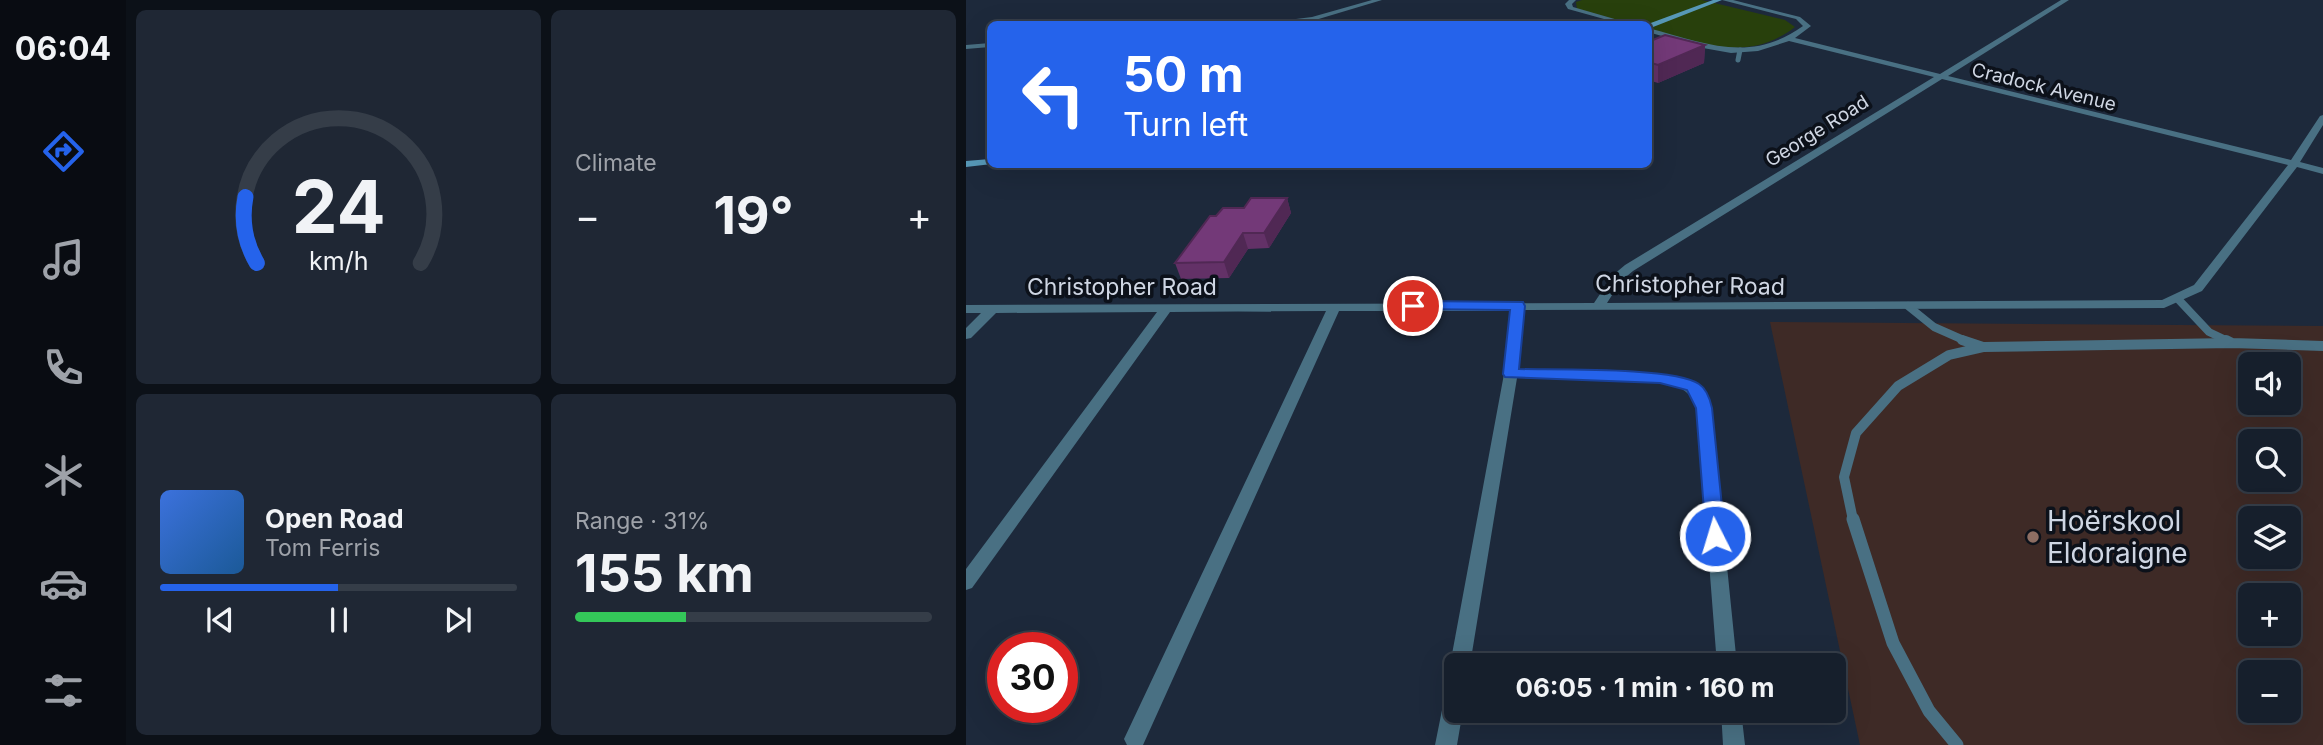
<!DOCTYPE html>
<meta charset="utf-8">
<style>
:root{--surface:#161f2c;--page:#1f2734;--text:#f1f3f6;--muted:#9ea2a9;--line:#353d48;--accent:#2563eb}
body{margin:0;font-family:Inter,sans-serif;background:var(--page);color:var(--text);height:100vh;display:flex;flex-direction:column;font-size:26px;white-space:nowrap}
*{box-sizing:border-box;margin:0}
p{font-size:23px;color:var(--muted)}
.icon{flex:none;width:38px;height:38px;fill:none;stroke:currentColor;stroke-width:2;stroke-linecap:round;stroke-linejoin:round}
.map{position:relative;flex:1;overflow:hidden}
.details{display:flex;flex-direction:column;gap:10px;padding:10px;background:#0c1118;width:840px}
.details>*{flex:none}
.top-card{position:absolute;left:21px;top:21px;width:665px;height:147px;border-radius:10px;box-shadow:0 7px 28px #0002,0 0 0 2px var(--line);background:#2563eb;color:#fff;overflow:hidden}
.controls{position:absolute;left:1272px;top:352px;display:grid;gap:14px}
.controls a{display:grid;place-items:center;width:63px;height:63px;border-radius:10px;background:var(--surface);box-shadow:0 7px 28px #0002,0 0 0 2px var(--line);font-size:35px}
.speed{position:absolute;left:21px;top:632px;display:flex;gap:14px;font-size:35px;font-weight:700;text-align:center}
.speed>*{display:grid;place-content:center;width:91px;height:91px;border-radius:50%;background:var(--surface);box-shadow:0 7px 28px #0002,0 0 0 2px var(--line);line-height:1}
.speed .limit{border:10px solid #d22;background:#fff;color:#111}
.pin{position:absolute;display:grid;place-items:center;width:60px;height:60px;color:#fff;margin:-30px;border:4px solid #fff;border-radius:50%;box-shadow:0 2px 7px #0007}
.me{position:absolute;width:77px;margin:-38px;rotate:355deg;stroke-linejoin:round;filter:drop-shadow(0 0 5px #0008)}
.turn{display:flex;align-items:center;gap:24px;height:147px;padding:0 21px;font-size:32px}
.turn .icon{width:91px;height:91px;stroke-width:2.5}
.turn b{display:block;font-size:49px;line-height:60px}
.big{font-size:52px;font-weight:700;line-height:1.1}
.details .widget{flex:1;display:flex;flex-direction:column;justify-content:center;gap:10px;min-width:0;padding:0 24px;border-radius:10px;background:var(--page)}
.details .dial{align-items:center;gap:0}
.dial svg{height:182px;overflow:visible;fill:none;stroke:var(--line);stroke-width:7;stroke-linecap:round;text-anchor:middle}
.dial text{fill:var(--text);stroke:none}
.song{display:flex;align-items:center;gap:21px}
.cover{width:84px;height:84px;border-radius:10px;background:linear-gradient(135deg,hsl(220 70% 55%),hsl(210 70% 35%))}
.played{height:7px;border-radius:4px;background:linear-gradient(90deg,var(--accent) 50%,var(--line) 50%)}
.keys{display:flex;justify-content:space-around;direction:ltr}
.heat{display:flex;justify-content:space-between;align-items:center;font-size:38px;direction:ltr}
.charge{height:10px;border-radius:5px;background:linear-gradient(90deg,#34c759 31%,var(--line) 0)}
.details .tiles{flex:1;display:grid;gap:10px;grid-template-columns:repeat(2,1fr)}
.trip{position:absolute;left:478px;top:653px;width:402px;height:70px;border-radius:10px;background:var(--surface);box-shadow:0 7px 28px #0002,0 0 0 2px var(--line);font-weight:700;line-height:70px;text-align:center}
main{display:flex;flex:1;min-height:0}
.tabs{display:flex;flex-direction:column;width:126px;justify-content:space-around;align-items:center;background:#090c12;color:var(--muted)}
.tabs .icon{width:49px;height:49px}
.tabs .selected{color:var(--accent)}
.tabs b{font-size:32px;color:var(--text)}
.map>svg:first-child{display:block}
</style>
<main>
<nav class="tabs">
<b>06:04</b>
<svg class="icon selected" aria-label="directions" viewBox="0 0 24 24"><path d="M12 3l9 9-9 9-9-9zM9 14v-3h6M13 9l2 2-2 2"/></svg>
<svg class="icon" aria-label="music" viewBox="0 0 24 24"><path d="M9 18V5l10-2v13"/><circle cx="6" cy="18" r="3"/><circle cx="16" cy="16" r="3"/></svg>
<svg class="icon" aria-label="phone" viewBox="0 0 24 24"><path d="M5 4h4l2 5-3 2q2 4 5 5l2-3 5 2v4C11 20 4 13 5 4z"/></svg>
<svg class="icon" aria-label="climate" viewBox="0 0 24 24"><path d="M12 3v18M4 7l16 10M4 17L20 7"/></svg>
<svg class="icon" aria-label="car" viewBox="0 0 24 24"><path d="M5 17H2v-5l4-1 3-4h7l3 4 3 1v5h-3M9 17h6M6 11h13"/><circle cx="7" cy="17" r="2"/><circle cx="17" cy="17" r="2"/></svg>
<svg class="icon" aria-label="filters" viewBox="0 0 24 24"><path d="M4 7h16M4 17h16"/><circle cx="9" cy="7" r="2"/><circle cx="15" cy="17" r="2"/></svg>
</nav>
<section class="details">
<div class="tiles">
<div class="widget dial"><svg viewBox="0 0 100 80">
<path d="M14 69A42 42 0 1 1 86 69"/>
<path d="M14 69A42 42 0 0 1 9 40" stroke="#2563eb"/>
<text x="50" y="56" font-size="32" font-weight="700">24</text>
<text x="50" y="72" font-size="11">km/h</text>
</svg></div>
<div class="widget"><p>Climate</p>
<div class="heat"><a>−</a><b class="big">19°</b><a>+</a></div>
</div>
<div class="widget">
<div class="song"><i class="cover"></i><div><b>Open Road</b><p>Tom Ferris</p></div></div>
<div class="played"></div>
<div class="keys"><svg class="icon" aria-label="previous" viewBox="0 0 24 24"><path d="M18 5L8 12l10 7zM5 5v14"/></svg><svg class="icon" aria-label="pause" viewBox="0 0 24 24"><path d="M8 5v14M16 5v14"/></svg><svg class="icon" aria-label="next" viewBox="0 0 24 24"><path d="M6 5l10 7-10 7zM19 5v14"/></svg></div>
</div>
<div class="widget"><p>Range · 31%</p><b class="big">155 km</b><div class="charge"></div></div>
</div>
</section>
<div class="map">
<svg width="1357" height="745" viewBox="0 0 1357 745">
<rect width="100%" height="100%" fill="#1d293b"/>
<path fill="#3e2a26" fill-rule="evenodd" d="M804,322L1357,326V745H894ZM1284,364H1323V402H1284ZM1284,441H1323V480H1284ZM1284,518H1323V556H1284ZM1284,595H1323V634H1284ZM1284,672H1323V710H1284Z"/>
<path fill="#28400c" d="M616,0H736L819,20L829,27C781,64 735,43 683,29L682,24H666L611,9L610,2Z"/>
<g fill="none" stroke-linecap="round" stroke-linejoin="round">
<path stroke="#497083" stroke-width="5" d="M772,60L774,50"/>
<path stroke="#497083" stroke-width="8" d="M1212,299L1243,332L1264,342
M942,306L968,327L1002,342"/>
<path stroke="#497083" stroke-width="10" d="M996,340L1017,347
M1260,340L1266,343L1357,346
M887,520L878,477L890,433L932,386L983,355L1018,347L1266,343"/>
<path stroke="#497083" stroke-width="13" d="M887,519L927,643L963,711L991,745"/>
<path fill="#497083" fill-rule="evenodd" d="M406,0H416L346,21L289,24L346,17Z
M603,0H610L606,4L607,7L666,24H656L602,9L599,4Z
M756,0H767L834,17L845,26L829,38L974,74L1095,0H1103L982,76L1325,160L1354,116L1357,115V125L1334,162L1357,168V174L1331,167L1236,291L1198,308L557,310L552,370L703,375L721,380L732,386L745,408L771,665H751L731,408C724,390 713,386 695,382L551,378L504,665H490V672L487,671L484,665L538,374L544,311H373L177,745H161L158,739L360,311L204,312L6,588L0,590V569L191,312L30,313L5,338L0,339V328L15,313H0V305L628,303L646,276L659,265L968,77L823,41L792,51L765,53L737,48L682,32V28C739,43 784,64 837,26L830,19ZM976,79L1322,165L1228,285L1196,300L641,303L655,281L667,271Z
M24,43V47L0,49V45Z
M490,681V710H497L491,745H469L480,690L483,684Z
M755,710H775L779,745H757Z"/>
<path fill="#5798b7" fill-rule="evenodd" d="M747,0H756L682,29V24Z
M24,159L26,164L0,167V161Z"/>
</g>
<path fill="#633167" d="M682,42L739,45L738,63L692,83L682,80Z
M321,198L325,213L303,248L282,249L263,278L215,279L209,263L250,216L278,208Z"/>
<path fill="#502854" d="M739,45L738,63L692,83V65Z
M321,198L325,213L303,248L298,233Z
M277,233L282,249L263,278L258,262Z"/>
<path fill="#733978" stroke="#502854" stroke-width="2" d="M699,35L739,45L692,65L682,62V42Z
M285,198H321L298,233H277L258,262L209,263L244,216H250L257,208H278Z"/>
<path fill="#2563eb" stroke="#184099" stroke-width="2" d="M447,301L557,302L559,306L553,369C588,370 709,367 733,384C741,389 744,399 746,408L759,536L756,542L749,544L742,542L740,536L730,408L721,390L694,383L539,377L537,374L544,310L442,309L440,306L442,303Z"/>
<circle fill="#8d6e63" stroke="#0c111a" stroke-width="2.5" cx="1067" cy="537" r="7"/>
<g text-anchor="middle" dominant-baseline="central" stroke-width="7" stroke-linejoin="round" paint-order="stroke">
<g font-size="19" fill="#cfd6e3" stroke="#0c111a">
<text transform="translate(1078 87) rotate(14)">Cradock Avenue</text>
<text transform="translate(851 131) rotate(-32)">George Road</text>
</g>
<g font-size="23" fill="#cfd6e3" stroke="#0c111a">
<text transform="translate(724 285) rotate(1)">Christopher Road</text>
<text x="156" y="287">Christopher Road</text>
</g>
<g font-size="28" fill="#cfd6e3" stroke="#0c111a" text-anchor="start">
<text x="1081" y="521">Hoërskool<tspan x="1081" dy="32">Eldoraigne</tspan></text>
</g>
</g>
</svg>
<div class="controls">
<a><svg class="icon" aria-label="sound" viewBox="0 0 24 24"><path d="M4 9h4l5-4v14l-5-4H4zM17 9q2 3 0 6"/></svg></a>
<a><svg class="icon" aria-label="search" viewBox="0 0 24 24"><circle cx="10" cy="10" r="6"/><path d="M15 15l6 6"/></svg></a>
<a><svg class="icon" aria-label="layers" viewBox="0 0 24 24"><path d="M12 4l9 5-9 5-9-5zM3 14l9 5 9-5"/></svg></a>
<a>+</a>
<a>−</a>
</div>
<div class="speed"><div class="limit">30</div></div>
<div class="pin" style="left:447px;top:306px;background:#d93025"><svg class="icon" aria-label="arrive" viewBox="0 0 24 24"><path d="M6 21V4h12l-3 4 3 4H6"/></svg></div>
<svg class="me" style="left:749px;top:536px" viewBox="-20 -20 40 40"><circle r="17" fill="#2563eb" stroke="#fff" stroke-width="3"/><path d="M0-11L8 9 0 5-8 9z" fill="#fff"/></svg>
<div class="trip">06:05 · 1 min · 160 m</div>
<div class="top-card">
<div class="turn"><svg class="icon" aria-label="left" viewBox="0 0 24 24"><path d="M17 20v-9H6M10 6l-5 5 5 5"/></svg><div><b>50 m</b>Turn left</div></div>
</div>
</div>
</main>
